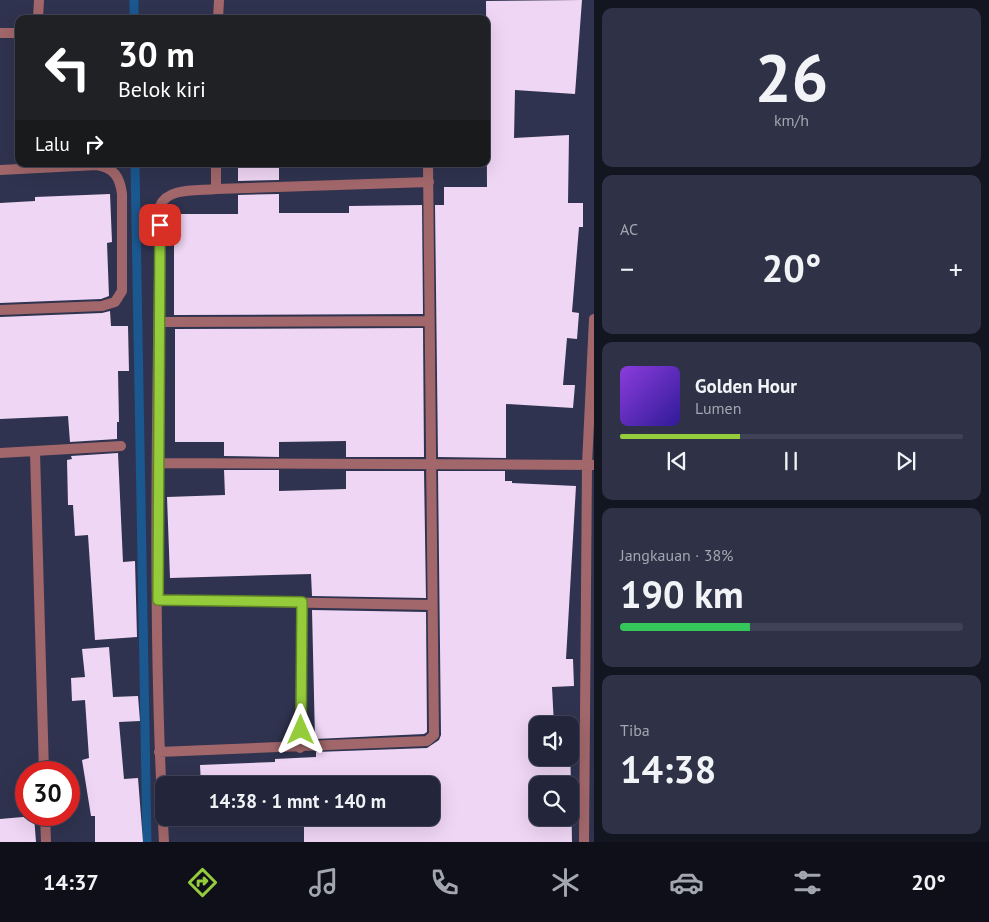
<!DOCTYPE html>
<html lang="id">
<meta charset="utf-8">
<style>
:root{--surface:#23263b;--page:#2f3246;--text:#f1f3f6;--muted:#a3a5af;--line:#404355;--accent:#94cc3c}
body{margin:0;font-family:"PT Sans",sans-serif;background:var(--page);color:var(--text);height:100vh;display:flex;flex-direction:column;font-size:19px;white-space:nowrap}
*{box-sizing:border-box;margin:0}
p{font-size:16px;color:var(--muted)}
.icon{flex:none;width:28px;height:28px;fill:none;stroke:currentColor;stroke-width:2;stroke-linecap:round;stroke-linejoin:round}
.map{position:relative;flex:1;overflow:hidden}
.sheet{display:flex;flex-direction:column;gap:8px;padding:8px;background:#131520;width:395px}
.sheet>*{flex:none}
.hud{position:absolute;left:15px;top:15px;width:475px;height:152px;border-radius:10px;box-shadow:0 5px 20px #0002,0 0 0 1px var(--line);background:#202124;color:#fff;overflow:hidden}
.tools{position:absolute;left:529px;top:716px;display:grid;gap:10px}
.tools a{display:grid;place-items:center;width:50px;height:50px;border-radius:10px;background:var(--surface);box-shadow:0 5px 20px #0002,0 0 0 1px var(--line);font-size:25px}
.speed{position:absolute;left:15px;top:761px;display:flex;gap:10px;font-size:25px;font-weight:700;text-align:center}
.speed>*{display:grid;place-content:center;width:65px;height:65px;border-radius:50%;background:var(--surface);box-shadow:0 5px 20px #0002,0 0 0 1px var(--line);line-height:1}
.speed .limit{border:8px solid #d22;background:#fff;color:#111}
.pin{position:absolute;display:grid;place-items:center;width:42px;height:42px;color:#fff;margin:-21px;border-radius:10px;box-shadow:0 2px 8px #0006}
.me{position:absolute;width:55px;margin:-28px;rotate:0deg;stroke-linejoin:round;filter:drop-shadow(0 0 4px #0008)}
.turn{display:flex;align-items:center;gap:18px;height:105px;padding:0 20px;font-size:22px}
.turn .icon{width:65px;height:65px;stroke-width:2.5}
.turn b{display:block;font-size:35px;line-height:42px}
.then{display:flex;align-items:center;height:48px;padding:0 20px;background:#0003;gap:10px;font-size:19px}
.big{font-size:38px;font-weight:600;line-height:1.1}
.sheet .tile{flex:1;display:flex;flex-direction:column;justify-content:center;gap:8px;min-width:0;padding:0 18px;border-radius:10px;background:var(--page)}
.sheet .dial{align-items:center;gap:0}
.dial b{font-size:65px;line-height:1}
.song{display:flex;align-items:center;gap:15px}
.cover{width:60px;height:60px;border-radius:8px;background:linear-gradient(135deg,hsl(270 70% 55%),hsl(250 70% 35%))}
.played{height:5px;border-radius:2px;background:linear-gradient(90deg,var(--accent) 35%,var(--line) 35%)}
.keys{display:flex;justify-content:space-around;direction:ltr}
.heat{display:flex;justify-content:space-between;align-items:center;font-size:28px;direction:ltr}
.charge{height:8px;border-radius:4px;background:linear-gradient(90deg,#34c759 38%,var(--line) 0)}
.trip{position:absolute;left:155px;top:776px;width:285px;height:50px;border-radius:10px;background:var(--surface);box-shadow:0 5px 20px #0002,0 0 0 1px var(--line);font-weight:600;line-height:50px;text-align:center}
.dock{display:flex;height:80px;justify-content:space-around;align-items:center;background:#0e0f18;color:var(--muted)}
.dock .icon{width:35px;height:35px}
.dock .current{color:var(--accent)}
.dock b{font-size:22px;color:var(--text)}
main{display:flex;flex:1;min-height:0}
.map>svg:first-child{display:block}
</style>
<main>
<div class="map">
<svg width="594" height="842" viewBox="0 0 594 842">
<rect width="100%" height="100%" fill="#2f334f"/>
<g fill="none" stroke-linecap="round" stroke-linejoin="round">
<path stroke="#1a588f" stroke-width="9" d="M134,0V19
M135,164L147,842"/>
</g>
<path fill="#efd6f4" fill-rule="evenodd" d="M582,0L575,94L515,90L514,138L569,135L568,203H583V227H579L572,312L579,313L577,339L567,338L563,385H575L573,408L506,404V458L438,457L435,205H444V187H487L486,1Z
M238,164H279V180L238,181Z
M110,194L112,242L107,243L109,296L101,299L0,303V203L35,201V197Z
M279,194V213H349V206L422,205L423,314L174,315V214H238V195Z
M110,311L111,326H128L129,371H118L119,422H117V439L70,442L68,416L0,419V317L102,313Z
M423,328L424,457H346V441L279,442V457L224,456V442H175V329Z
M118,453L123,562L135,561L137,637L95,640L88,535L75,536L73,505H68L67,460L72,459L71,456Z
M224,470H279V491L346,489V471H424L426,598L312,596L311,574L170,578L167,497L225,495Z
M438,471H505V481H512V483L576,486L566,659H573L574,686L552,687L554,725H538V758H570V738L572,842H304V824L374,818H431V785H201L200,765L275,762V759L316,757V752L427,748L439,740L441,735ZM538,785H570V818H538Z
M312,610L426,612L427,732L424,734L315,739Z
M109,647L113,697L138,696L140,721L119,722L124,779L138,778L143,842H95V816H91L82,760L89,758L85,700L72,701L71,678L85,677L82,649Z
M34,816L36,842H0V819Z"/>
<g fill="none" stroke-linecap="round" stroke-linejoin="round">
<path stroke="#a2676a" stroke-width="10" d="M38,19L39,0
M218,19L219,0
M0,33H19
M0,170L97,165C114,168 120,177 122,194V291L115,302L102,306L0,310
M216,189L429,182
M159,322L429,321
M35,452L44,772
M0,453L121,446
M157,463L594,465
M158,600L432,605
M300,748L302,602
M159,752L427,741L434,735L428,164
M45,815L46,842
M164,842C152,630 157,418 160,206C167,187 199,191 216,189V164
M584,842L587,464L594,319"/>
</g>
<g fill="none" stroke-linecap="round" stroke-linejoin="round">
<defs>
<path id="route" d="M160,225L158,600L302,602L301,730"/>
</defs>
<use href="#route" stroke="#608527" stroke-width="12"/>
<use href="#route" stroke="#94cc3c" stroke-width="9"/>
</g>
</svg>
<div class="tools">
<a><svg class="icon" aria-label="sound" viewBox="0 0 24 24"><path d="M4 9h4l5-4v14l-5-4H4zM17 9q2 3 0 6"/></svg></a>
<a><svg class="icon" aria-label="search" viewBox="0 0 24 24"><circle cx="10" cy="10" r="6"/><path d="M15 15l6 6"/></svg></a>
</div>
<div class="speed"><div class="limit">30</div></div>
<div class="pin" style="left:160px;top:225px;background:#d93025"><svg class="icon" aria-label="arrive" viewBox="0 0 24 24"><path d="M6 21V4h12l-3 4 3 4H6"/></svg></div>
<svg class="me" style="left:301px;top:730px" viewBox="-20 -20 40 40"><path d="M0-17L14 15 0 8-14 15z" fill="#94cc3c" stroke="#fff" stroke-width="4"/></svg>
<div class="trip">14:38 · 1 mnt · 140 m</div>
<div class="hud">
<div class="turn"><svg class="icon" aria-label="left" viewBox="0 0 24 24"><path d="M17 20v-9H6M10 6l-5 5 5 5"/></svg><div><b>30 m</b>Belok kiri</div></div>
<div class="then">Lalu<svg class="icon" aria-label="right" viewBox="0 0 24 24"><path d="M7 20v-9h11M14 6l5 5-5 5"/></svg></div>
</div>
</div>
<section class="sheet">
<div class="tile dial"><b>26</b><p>km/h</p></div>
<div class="tile"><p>AC</p>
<div class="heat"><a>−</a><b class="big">20°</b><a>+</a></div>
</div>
<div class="tile">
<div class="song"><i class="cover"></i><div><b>Golden Hour</b><p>Lumen</p></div></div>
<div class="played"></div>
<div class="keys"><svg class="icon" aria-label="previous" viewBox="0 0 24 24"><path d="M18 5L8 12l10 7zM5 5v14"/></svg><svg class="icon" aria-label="pause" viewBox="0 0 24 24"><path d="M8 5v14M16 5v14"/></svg><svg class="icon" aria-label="next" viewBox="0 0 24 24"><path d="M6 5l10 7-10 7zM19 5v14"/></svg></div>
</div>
<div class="tile"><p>Jangkauan · 38%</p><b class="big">190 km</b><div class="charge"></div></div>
<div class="tile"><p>Tiba</p><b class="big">14:38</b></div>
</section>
</main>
<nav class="dock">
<b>14:37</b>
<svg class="icon current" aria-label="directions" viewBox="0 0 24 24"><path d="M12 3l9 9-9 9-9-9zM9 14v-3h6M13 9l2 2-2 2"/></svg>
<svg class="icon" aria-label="music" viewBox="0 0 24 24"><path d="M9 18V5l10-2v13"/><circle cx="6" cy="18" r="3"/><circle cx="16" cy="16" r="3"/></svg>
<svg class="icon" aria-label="phone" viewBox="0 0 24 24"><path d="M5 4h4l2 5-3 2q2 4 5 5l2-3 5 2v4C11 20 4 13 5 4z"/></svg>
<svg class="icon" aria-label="climate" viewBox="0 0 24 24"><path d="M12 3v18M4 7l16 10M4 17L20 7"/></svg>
<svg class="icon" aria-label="car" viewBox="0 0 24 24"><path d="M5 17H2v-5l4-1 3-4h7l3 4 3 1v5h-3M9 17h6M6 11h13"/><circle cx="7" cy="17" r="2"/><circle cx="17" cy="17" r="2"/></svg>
<svg class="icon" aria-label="filters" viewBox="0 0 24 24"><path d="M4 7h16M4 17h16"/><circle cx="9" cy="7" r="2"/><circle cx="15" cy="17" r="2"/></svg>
<b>20°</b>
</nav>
